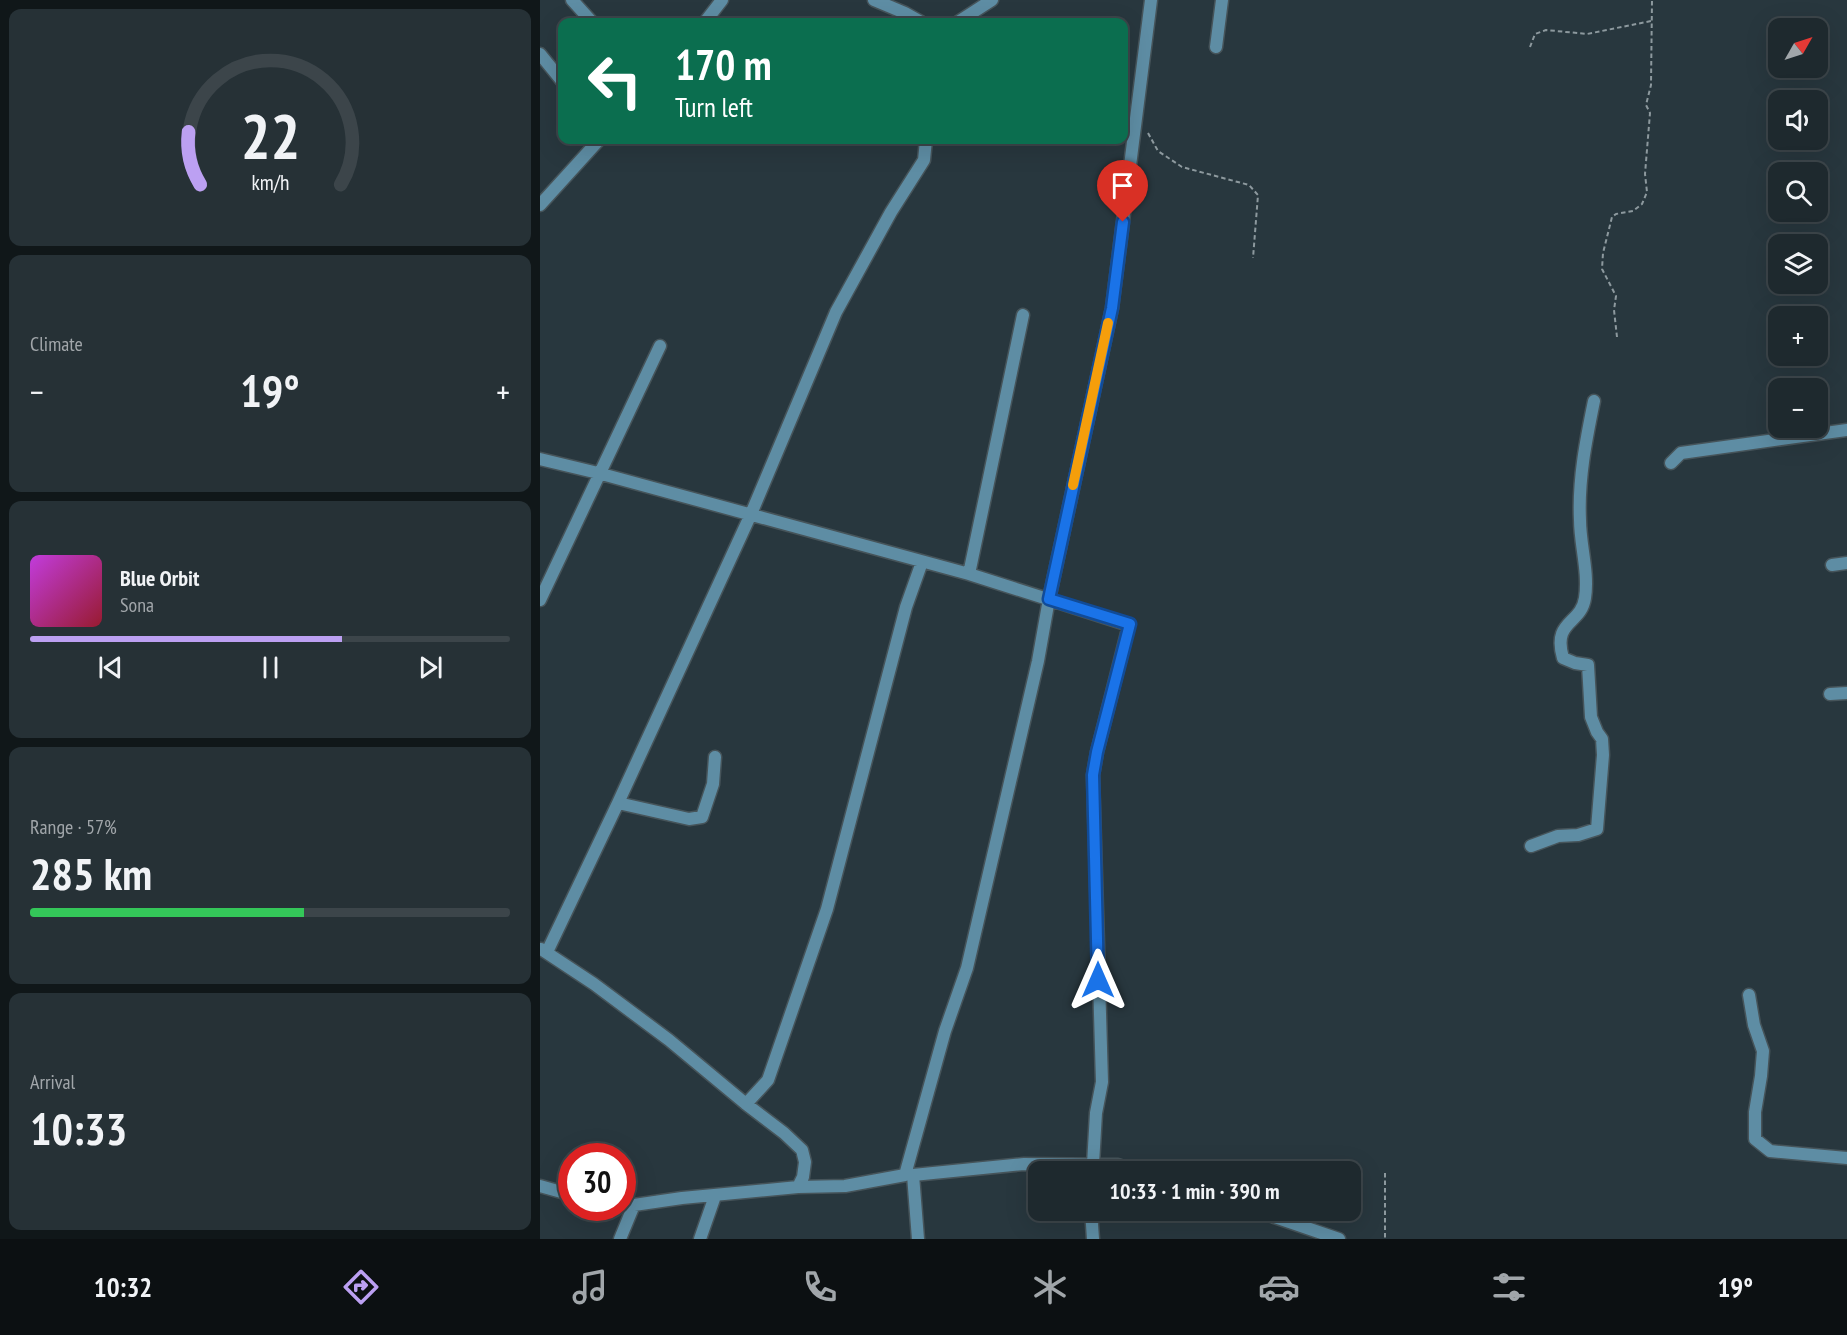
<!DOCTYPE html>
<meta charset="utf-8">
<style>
:root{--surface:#1e292e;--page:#263136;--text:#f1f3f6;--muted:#a1a6aa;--line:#3c454a;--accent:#bca0f2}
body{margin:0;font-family:"PT Sans Narrow",sans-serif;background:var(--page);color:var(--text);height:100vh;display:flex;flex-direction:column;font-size:22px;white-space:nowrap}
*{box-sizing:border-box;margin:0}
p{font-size:20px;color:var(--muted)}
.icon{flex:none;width:33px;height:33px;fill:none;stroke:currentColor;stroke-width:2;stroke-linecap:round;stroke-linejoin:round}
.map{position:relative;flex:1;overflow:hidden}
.panel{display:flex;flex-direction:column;gap:9px;padding:9px;background:#101719;width:540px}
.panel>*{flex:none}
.guide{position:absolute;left:18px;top:18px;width:570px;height:126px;border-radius:12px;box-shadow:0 6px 24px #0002,0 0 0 2px var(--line);background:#0b6e4f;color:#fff;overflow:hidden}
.needle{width:39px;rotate:51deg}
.fabs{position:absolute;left:1228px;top:18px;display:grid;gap:12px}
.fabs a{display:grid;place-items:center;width:60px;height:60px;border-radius:12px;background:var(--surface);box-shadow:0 6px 24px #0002,0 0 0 2px var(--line);font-size:30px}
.speed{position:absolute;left:18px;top:1143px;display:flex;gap:12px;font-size:30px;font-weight:700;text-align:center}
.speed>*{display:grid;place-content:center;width:78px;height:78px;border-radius:50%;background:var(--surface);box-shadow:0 6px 24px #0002,0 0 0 2px var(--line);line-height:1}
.speed .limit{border:9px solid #d22;background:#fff;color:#111}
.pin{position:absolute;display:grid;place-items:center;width:51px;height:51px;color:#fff;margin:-62px -26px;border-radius:50% 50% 50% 0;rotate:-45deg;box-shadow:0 0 6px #0007}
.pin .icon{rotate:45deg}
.me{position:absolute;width:66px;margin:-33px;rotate:0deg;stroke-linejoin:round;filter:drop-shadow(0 0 4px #0008)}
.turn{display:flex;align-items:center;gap:21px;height:126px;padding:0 18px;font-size:27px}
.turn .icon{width:78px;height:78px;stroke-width:2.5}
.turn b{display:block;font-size:42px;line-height:51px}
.big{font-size:45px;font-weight:600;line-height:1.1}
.panel .widget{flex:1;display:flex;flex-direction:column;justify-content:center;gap:9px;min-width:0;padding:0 21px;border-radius:12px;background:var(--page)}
.panel .dial{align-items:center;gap:0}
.dial svg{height:156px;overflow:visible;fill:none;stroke:var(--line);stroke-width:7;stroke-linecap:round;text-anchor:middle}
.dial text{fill:var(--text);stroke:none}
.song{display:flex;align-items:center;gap:18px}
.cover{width:72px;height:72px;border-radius:9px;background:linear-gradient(135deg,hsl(290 70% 55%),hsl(350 70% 35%))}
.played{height:6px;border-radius:3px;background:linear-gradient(90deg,var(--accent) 65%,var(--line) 65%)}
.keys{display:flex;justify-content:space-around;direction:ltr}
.heat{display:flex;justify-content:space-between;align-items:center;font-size:33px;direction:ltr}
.charge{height:9px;border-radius:4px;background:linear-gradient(90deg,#34c759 57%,var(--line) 0)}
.trip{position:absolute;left:488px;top:1161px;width:333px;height:60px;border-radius:12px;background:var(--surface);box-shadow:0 6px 24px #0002,0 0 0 2px var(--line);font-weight:600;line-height:60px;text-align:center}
.tabs{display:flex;height:96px;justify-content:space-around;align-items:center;background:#0c1012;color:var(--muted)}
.tabs .icon{width:42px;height:42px}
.tabs .on{color:var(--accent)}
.tabs b{font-size:27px;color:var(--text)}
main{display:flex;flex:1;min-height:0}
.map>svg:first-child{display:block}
</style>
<main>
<section class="panel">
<div class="widget dial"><svg viewBox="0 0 100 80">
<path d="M14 69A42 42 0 1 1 86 69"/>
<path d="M14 69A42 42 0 0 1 8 42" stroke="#bca0f2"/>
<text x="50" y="56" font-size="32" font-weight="700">22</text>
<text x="50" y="72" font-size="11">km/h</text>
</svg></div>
<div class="widget"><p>Climate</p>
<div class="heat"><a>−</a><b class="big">19°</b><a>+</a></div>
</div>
<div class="widget">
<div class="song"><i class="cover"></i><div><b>Blue Orbit</b><p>Sona</p></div></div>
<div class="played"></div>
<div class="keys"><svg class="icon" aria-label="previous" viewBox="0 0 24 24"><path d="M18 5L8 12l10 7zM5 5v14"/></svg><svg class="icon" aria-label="pause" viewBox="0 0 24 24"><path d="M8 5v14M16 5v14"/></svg><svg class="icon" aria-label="next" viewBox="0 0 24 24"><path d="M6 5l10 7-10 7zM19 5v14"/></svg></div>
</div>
<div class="widget"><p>Range · 57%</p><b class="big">285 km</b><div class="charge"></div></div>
<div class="widget"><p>Arrival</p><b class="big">10:33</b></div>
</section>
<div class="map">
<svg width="1307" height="1239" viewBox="0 0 1307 1239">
<rect width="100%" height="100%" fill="#28373e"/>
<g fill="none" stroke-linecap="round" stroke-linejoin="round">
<defs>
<path id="minor" d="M32,0L52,22
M165,22L182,0
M676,47L682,0
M0,54L22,81
M0,205L59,140
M0,459L58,473L429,574L589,625L557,752L553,775L562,1082L556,1113L553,1164
M1131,463L1141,453L1307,430
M1292,565L1307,563
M429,574L483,315
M0,600L120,346
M1290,694L1307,693
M78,803L149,819L162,817L173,784L175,757
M991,846L1018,836L1038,835L1057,829L1063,755L1062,739L1057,732L1051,717L1048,665L1035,663L1023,658C1012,620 1041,625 1045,598C1049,572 1040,545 1040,520C1038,480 1046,440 1054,401
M1,949L54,984L129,1040L206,1104L244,1133L262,1150L265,1162L263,1177L258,1187
M7,952L78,803L211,514L296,312L351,212L384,160L386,140
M1209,995L1214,1025L1223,1051L1221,1076L1215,1112V1139L1230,1151L1307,1158
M206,1104L228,1080L287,909L366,607L382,562
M0,1186L32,1195
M82,1204L94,1205L142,1198L258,1187L305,1186L365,1175L405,1031L427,968L498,661L509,599L572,308L611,0
M551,1210L553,1239
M714,1210L799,1239
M80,1239L94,1205
M160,1239L175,1196
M378,1239L373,1175L484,1164L578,1165L598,1172"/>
<path id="tertiary" d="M334,0L365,13L381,22
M418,22L452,0"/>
</defs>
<use href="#minor" stroke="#46545a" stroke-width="15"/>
<use href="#tertiary" stroke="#46545a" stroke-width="15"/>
<path stroke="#8d999e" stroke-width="2" stroke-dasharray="4.5 3" stroke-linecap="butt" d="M990,47L995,34L1006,30L1047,34L1111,21
M608,133L618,151L642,167L709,185L718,195L713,258
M1077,337L1074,310L1076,296L1062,269L1063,253L1072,217L1076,214L1093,211L1102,204L1107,192L1105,174L1110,113L1106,105L1111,85L1112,0
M845,1173V1239"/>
<use href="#minor" stroke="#5e8da4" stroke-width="12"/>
<use href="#tertiary" stroke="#5e8da4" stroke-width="12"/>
</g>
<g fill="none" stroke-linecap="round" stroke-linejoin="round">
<defs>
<path id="route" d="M558,980L553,775L557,752L590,624L509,599L572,308L583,222"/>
</defs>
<use href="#route" stroke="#114b97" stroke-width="15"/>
<use href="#route" stroke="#1a73e8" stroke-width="10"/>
<path stroke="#f59e0b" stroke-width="10" d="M533,485L568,323"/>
</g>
</svg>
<div class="fabs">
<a><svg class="needle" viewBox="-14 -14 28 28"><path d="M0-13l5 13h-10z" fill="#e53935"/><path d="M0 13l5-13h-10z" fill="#a1a6aa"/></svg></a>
<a><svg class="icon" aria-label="sound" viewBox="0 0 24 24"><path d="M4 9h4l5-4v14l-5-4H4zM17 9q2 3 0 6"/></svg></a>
<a><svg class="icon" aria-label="search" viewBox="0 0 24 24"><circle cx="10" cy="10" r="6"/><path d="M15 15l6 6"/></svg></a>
<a><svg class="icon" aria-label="layers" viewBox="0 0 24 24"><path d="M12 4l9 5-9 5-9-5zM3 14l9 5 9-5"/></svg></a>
<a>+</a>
<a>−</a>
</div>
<div class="speed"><div class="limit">30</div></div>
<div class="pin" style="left:583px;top:222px;background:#d93025"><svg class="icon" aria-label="arrive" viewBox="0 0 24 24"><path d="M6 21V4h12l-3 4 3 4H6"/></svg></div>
<svg class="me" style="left:558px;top:980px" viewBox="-20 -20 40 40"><path d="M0-17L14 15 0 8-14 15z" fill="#1a73e8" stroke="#fff" stroke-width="4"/></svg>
<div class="trip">10:33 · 1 min · 390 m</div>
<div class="guide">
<div class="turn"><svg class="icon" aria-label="left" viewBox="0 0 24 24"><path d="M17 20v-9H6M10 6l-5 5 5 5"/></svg><div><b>170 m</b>Turn left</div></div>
</div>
</div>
</main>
<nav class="tabs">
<b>10:32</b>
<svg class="icon on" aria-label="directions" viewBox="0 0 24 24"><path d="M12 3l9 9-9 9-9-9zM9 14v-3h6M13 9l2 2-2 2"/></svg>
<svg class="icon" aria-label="music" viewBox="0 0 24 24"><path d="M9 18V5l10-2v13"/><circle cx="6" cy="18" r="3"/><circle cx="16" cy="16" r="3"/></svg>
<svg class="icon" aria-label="phone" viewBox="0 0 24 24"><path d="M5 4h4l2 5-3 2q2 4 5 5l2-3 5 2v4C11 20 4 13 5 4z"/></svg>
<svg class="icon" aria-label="climate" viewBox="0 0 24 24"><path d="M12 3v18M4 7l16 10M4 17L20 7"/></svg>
<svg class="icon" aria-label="car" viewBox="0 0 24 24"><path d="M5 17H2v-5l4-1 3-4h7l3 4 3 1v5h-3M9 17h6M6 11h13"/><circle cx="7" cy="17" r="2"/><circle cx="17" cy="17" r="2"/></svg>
<svg class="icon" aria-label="filters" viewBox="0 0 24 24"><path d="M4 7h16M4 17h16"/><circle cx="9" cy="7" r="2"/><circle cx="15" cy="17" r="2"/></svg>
<b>19°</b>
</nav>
